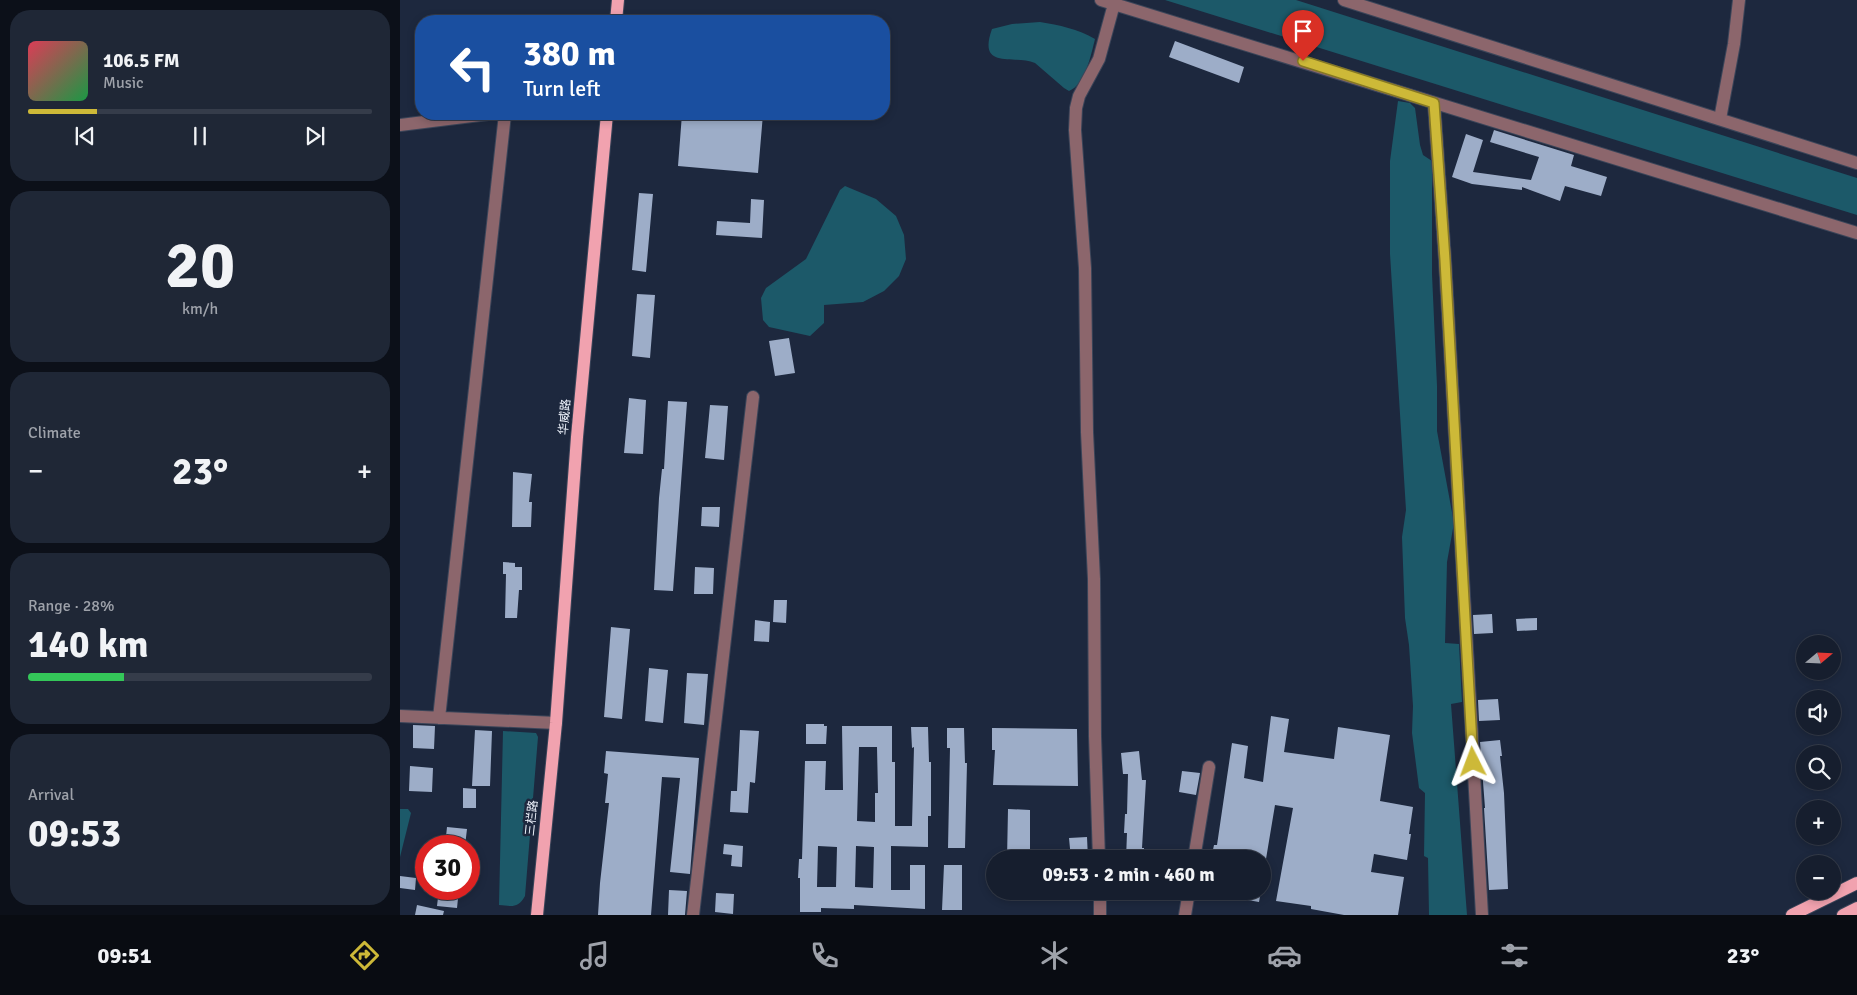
<!DOCTYPE html>
<meta charset="utf-8">
<style>
:root{--surface:#161e2e;--page:#1f2736;--text:#f1f3f6;--muted:#9ea2aa;--line:#353c4a;--accent:#cdb938}
body{margin:0;font-family:Signika,"Noto Sans SC",sans-serif;background:var(--page);color:var(--text);height:100vh;display:flex;flex-direction:column;font-size:19px;white-space:nowrap}
*{box-sizing:border-box;margin:0}
p{font-size:16px;color:var(--muted)}
.icon{flex:none;width:28px;height:28px;fill:none;stroke:currentColor;stroke-width:2;stroke-linecap:round;stroke-linejoin:round}
.map{position:relative;flex:1;overflow:hidden}
.details{display:flex;flex-direction:column;gap:10px;padding:10px;background:#0c1019;width:400px}
.details>*{flex:none}
.banner{position:absolute;left:15px;top:15px;width:475px;height:105px;border-radius:20px;box-shadow:0 2px 8px #0003,0 0 0 1px var(--line);background:#1a4fa0;color:#fff;overflow:hidden}
.needle{width:32px;rotate:71deg}
.controls{position:absolute;left:1396px;top:635px;display:grid;gap:10px}
.controls a{display:grid;place-items:center;width:45px;height:45px;border-radius:50%;background:var(--surface);box-shadow:0 2px 8px #0003,0 0 0 1px var(--line);font-size:25px}
.speed{position:absolute;left:15px;top:835px;display:flex;gap:10px;font-size:25px;font-weight:700;text-align:center}
.speed>*{display:grid;place-content:center;width:65px;height:65px;border-radius:50%;background:var(--surface);box-shadow:0 2px 8px #0003,0 0 0 1px var(--line);line-height:1}
.speed .limit{border:8px solid #d22;background:#fff;color:#111}
.pin{position:absolute;display:grid;place-items:center;width:42px;height:42px;color:#fff;margin:-51px -21px;border-radius:50% 50% 50% 0;rotate:-45deg;box-shadow:0 0 5px #0007}
.pin .icon{rotate:45deg}
.me{position:absolute;width:55px;margin:-28px;rotate:357deg;stroke-linejoin:round;filter:drop-shadow(0 0 4px #0008)}
.turn{display:flex;align-items:center;gap:18px;height:105px;padding:0 25px;font-size:22px}
.turn .icon{width:65px;height:65px;stroke-width:2.5}
.turn b{display:block;font-size:35px;line-height:42px}
.big{font-size:38px;font-weight:700;line-height:1.1}
.details .card{flex:1;display:flex;flex-direction:column;justify-content:center;gap:8px;min-width:0;padding:0 18px;border-radius:20px;background:var(--page)}
.details .dial{align-items:center;gap:0}
.dial b{font-size:65px;line-height:1}
.song{display:flex;align-items:center;gap:15px}
.cover{width:60px;height:60px;border-radius:8px;background:linear-gradient(135deg,hsl(350 70% 55%),hsl(140 70% 35%))}
.played{height:5px;border-radius:2px;background:linear-gradient(90deg,var(--accent) 20%,var(--line) 20%)}
.keys{display:flex;justify-content:space-around;direction:ltr}
.heat{display:flex;justify-content:space-between;align-items:center;font-size:28px;direction:ltr}
.charge{height:8px;border-radius:4px;background:linear-gradient(90deg,#34c759 28%,var(--line) 0)}
.trip{position:absolute;left:586px;top:850px;width:285px;height:50px;border-radius:25px;background:var(--surface);box-shadow:0 2px 8px #0003,0 0 0 1px var(--line);font-weight:700;line-height:50px;text-align:center}
.menu{display:flex;height:80px;justify-content:space-around;align-items:center;background:#090c12;color:var(--muted)}
.menu .icon{width:35px;height:35px}
.menu .on{color:var(--accent)}
.menu b{font-size:22px;color:var(--text)}
main{display:flex;flex:1;min-height:0}
.map>svg:first-child{display:block}
</style>
<main>
<section class="details">
<div class="card">
<div class="song"><i class="cover"></i><div><b>106.5 FM</b><p>Music</p></div></div>
<div class="played"></div>
<div class="keys"><svg class="icon" aria-label="previous" viewBox="0 0 24 24"><path d="M18 5L8 12l10 7zM5 5v14"/></svg><svg class="icon" aria-label="pause" viewBox="0 0 24 24"><path d="M8 5v14M16 5v14"/></svg><svg class="icon" aria-label="next" viewBox="0 0 24 24"><path d="M6 5l10 7-10 7zM19 5v14"/></svg></div>
</div>
<div class="card dial"><b>20</b><p>km/h</p></div>
<div class="card"><p>Climate</p>
<div class="heat"><a>−</a><b class="big">23°</b><a>+</a></div>
</div>
<div class="card"><p>Range · 28%</p><b class="big">140 km</b><div class="charge"></div></div>
<div class="card"><p>Arrival</p><b class="big">09:53</b></div>
</section>
<div class="map">
<svg width="1457" height="915" viewBox="0 0 1457 915">
<rect width="100%" height="100%" fill="#1d283e"/>
<path fill="#1c5969" d="M765,0H896L1457,178V215Z
M640,22C659,25 678,29 695,39C691,55 685,85 669,91L664,88L635,63C614,54 577,71 592,29L612,24Z
M998,101L1010,103L1015,108L1020,145L1023,155L1032,161V274L1037,386V431L1054,523L1047,562L1045,643L1059,644L1062,702L1051,704L1067,915H1029L1028,858L1024,856L1025,793L1019,788L1012,733L1013,706L1009,645L1005,618L1002,537L1006,510L990,254V161Z
M445,186L476,199L496,216L504,235L506,259L499,276L484,291L463,302L424,305V323L410,336L369,327L363,320L361,298L366,288L406,259L440,190Z
M103,731L136,733L138,737L125,896C118,909 111,906 99,905Z
M0,809H8L11,813L0,857Z"/>
<path fill="#9dadc8" fill-rule="evenodd" d="M775,41L844,67L839,83L769,57Z
M282,114H363L358,173L278,166Z
M1094,130L1174,155L1171,166L1207,177L1201,196L1165,186L1160,201L1122,187V190L1072,184L1052,177L1066,134L1083,140L1073,172L1131,180L1139,157L1090,142Z
M239,193L253,194L246,272L232,270Z
M351,199L364,200L362,238L316,235L317,221L350,223Z
M237,294L255,295L250,358L232,356Z
M389,338L395,373L375,376L369,341Z
M229,398L246,400L243,454L224,453Z
M268,401L287,402L273,591L254,590L259,498L262,469H264Z
M310,405L328,406L324,460L305,458Z
M113,472L132,474L129,502H132L131,527H112Z
M302,507H320L319,527L301,526Z
M103,562L115,563V567H122V590H119L117,618H105L106,574H103Z
M295,567L314,568L313,594H294Z
M374,600H387L386,623L373,622Z
M1092,614L1093,633L1074,634L1073,615Z
M1137,618V630L1117,631L1116,619Z
M355,620L370,622L369,642L354,641Z
M211,627L230,629L222,719L204,717Z
M249,668L268,670L263,723L245,721Z
M287,673L308,674L304,725L284,723Z
M1098,699L1100,720L1079,721L1078,700Z
M871,716L889,719L884,752L934,759L938,727L990,735L980,801L1013,807L1009,834H1011L1007,860L974,854L971,872L1004,877L998,915H944L911,909V906L876,901L893,808L875,805L866,859H811L814,845H817L832,743L848,746L844,778L863,782Z
M406,724H424V726H427L426,744H406Z
M13,725L35,726L34,749L13,748Z
M442,726H492V762H495V826H512L514,747L512,748L511,727H528L529,762H531V816H528V847L491,846V890H510V865H525V909L454,905V909L421,908V912H400V878H398L399,859H402L405,761H426L425,790H443ZM459,747H477L478,793H475V822L457,821ZM418,846L437,847L436,887H417ZM456,846L474,847L473,888L455,887Z
M547,728H564L565,763H567L565,848H548L550,748H547Z
M592,728L677,729L678,786L593,785L595,750H592Z
M75,730L92,731L90,786H72Z
M340,730L359,731L355,783L350,782L348,813L330,812L331,791H337Z
M1100,740L1102,756H1100L1104,793L1108,889L1089,890L1084,808H1085L1080,742Z
M206,751L299,758L290,874L270,872L280,778L262,777L251,915H198L200,883L209,803H205L208,774L204,773Z
M739,751L742,780H746L742,848H744V859H726L727,833H724L725,814H727L728,774H723L721,753Z
M10,766L33,768L32,792L9,791Z
M782,771L800,773L796,795L779,792Z
M63,788L76,789V808H63Z
M608,809L630,810V859H607Z
M47,827L67,829L65,846H45Z
M687,837L688,859H671L669,838Z
M324,844L343,846L342,867L331,866L332,855L323,854Z
M544,865H562V910H542Z
M0,876L16,878L15,890L0,888Z
M39,889H59L57,908L37,906Z
M269,890L287,891L285,915H268Z
M844,891H861L859,902L842,899Z
M316,893L334,894L333,914L315,912Z
M17,905L44,911L43,915H15Z"/>
<g fill="none" stroke-linecap="round" stroke-linejoin="round">
<defs>
<path id="minor" d="M701,0L1457,233
M944,0L1457,163
M1034,103L1045,260L1082,915
M1320,119L1334,44L1339,0
M0,125L88,114
M0,716L156,723
M39,718L105,114
M699,859L695,736L694,579L687,432L685,268L675,130L676,108L679,96L699,59L714,4
M794,859L809,767
M293,915L353,397
M700,915V891
M785,915L789,891"/>
<path id="major" d="M216,21L218,0
M137,915L156,723L177,437L207,114
M1392,915L1457,883
M1443,915L1457,908"/>
</defs>
<use href="#minor" stroke="#3b4559" stroke-width="14"/>
<use href="#major" stroke="#3b4559" stroke-width="14"/>
<use href="#minor" stroke="#8c666c" stroke-width="12"/>
<use href="#major" stroke="#f1a2af" stroke-width="12"/>
</g>
<g fill="none" stroke-linecap="round" stroke-linejoin="round">
<defs>
<path id="route" d="M903,61L1034,103L1045,260L1073,762"/>
</defs>
<use href="#route" stroke="#857824" stroke-width="12"/>
<use href="#route" stroke="#cdb938" stroke-width="9"/>
</g>
<g text-anchor="middle" dominant-baseline="central" stroke-width="5" stroke-linejoin="round" paint-order="stroke">
<g font-size="12" fill="#f0f5fe" stroke="#1d283e">
<text transform="translate(165 417) rotate(-85)">华威路</text>
<text transform="translate(132 818) rotate(-84)">三栏路</text>
</g>
</g>
</svg>
<div class="controls">
<a><svg class="needle" viewBox="-14 -14 28 28"><path d="M0-13l5 13h-10z" fill="#e53935"/><path d="M0 13l5-13h-10z" fill="#9ea2aa"/></svg></a>
<a><svg class="icon" aria-label="sound" viewBox="0 0 24 24"><path d="M4 9h4l5-4v14l-5-4H4zM17 9q2 3 0 6"/></svg></a>
<a><svg class="icon" aria-label="search" viewBox="0 0 24 24"><circle cx="10" cy="10" r="6"/><path d="M15 15l6 6"/></svg></a>
<a>+</a>
<a>−</a>
</div>
<div class="speed"><div class="limit">30</div></div>
<div class="pin" style="left:903px;top:61px;background:#d93025"><svg class="icon" aria-label="arrive" viewBox="0 0 24 24"><path d="M6 21V4h12l-3 4 3 4H6"/></svg></div>
<svg class="me" style="left:1073px;top:762px" viewBox="-20 -20 40 40"><path d="M0-17L14 15 0 8-14 15z" fill="#cdb938" stroke="#fff" stroke-width="4"/></svg>
<div class="trip">09:53 · 2 min · 460 m</div>
<div class="banner">
<div class="turn"><svg class="icon" aria-label="left" viewBox="0 0 24 24"><path d="M17 20v-9H6M10 6l-5 5 5 5"/></svg><div><b>380 m</b>Turn left</div></div>
</div>
</div>
</main>
<nav class="menu">
<b>09:51</b>
<svg class="icon on" aria-label="directions" viewBox="0 0 24 24"><path d="M12 3l9 9-9 9-9-9zM9 14v-3h6M13 9l2 2-2 2"/></svg>
<svg class="icon" aria-label="music" viewBox="0 0 24 24"><path d="M9 18V5l10-2v13"/><circle cx="6" cy="18" r="3"/><circle cx="16" cy="16" r="3"/></svg>
<svg class="icon" aria-label="phone" viewBox="0 0 24 24"><path d="M5 4h4l2 5-3 2q2 4 5 5l2-3 5 2v4C11 20 4 13 5 4z"/></svg>
<svg class="icon" aria-label="climate" viewBox="0 0 24 24"><path d="M12 3v18M4 7l16 10M4 17L20 7"/></svg>
<svg class="icon" aria-label="car" viewBox="0 0 24 24"><path d="M5 17H2v-5l4-1 3-4h7l3 4 3 1v5h-3M9 17h6M6 11h13"/><circle cx="7" cy="17" r="2"/><circle cx="17" cy="17" r="2"/></svg>
<svg class="icon" aria-label="filters" viewBox="0 0 24 24"><path d="M4 7h16M4 17h16"/><circle cx="9" cy="7" r="2"/><circle cx="15" cy="17" r="2"/></svg>
<b>23°</b>
</nav>
